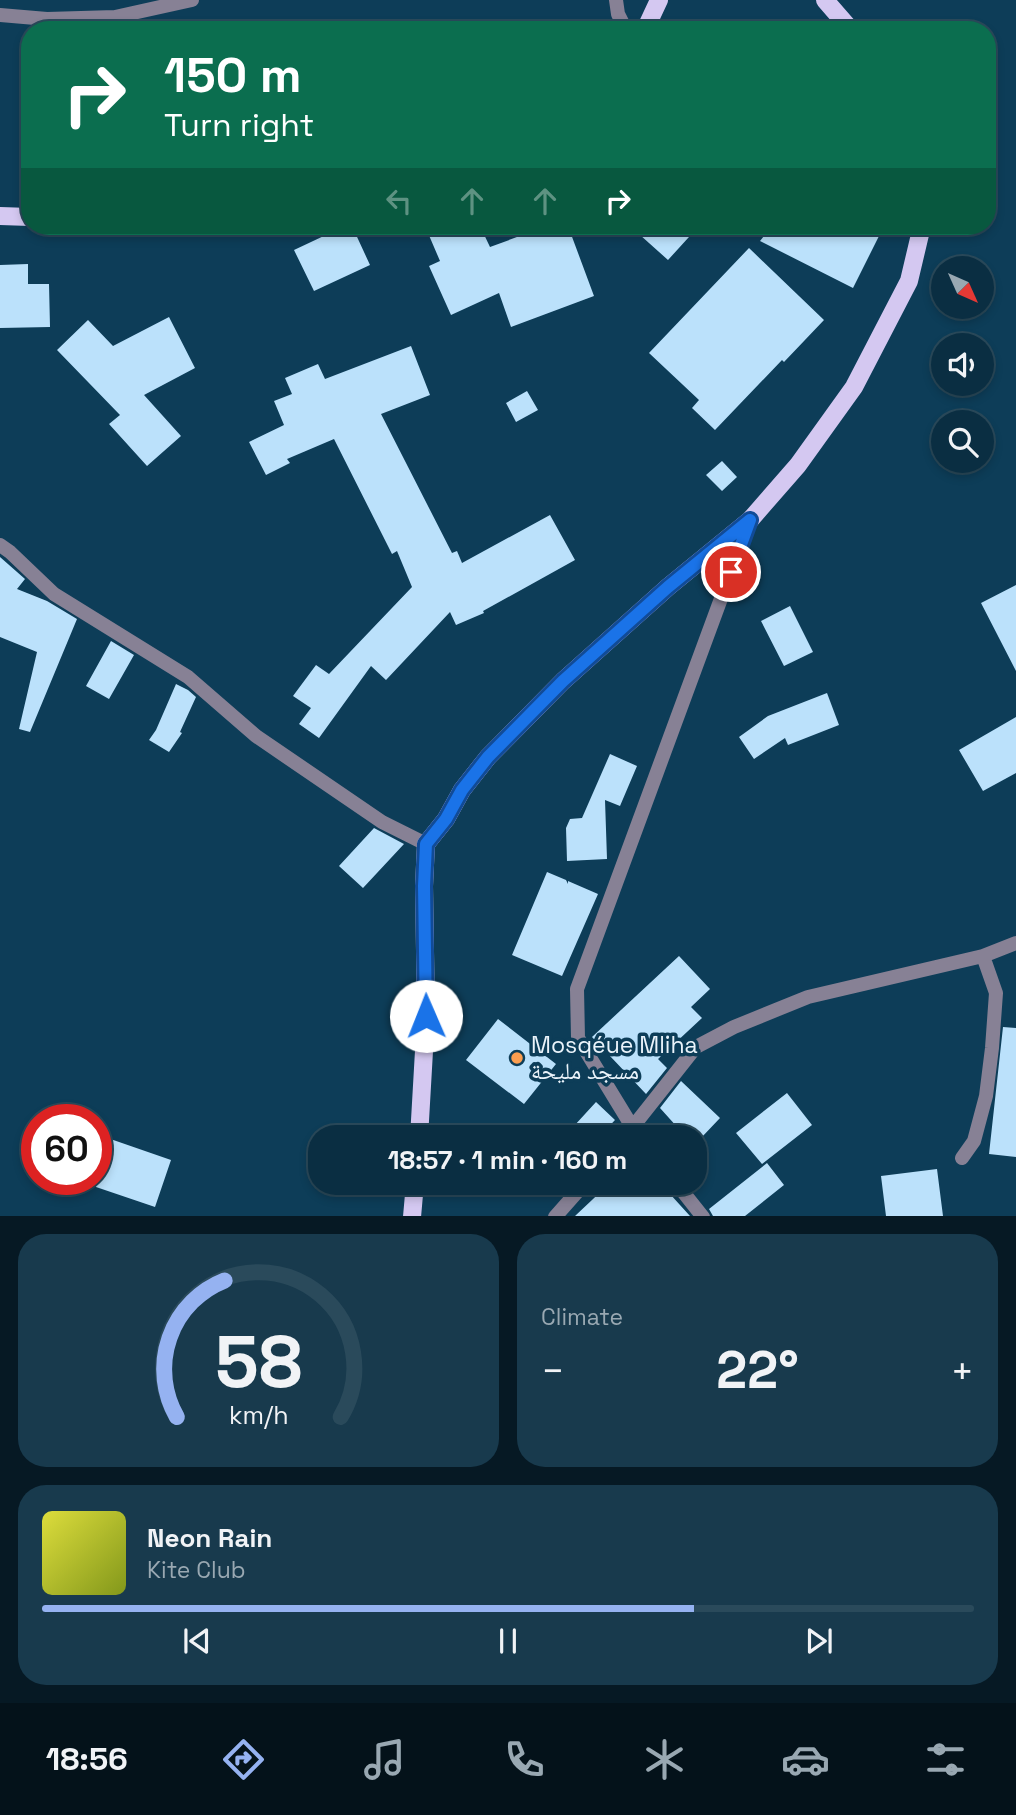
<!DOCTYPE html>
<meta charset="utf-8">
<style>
:root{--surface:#0a2e42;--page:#183a4d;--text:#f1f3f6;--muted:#99a8b2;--line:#2a4a5b;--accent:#95b2f1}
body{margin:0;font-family:"Space Grotesk","Noto Naskh Arabic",sans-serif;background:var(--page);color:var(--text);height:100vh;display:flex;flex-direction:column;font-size:26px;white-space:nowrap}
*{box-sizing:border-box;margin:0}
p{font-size:23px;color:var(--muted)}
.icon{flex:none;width:38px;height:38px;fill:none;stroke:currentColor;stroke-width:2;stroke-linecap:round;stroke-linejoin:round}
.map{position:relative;height:1216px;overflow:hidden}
.side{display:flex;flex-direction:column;gap:18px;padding:18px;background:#061924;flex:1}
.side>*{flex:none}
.top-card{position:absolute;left:21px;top:21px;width:975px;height:214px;border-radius:28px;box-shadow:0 4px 10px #0003,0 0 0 2px var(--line);background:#0b6e4f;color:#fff;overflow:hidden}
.needle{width:46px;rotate:135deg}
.controls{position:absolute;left:931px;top:256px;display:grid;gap:14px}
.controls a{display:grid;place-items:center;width:63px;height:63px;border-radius:50%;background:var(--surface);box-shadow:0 4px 10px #0003,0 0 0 2px var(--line);font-size:35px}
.speed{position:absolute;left:21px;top:1104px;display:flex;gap:14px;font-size:35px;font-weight:700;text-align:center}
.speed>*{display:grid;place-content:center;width:91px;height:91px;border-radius:50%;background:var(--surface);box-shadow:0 4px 10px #0003,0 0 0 2px var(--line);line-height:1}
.speed .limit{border:10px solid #d22;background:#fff;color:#111}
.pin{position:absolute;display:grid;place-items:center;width:60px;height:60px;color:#fff;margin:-30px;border:4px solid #fff;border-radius:50%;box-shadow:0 2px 7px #0007}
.me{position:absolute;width:77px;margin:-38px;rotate:359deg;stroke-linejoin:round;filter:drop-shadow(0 0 5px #0008)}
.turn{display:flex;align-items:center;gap:24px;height:147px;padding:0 28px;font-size:32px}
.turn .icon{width:91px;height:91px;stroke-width:2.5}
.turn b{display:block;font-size:49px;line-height:60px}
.lanes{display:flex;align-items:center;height:66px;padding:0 28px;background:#0003;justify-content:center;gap:35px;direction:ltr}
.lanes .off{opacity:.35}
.big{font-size:52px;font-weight:700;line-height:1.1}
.side .widget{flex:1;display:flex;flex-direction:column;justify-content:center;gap:10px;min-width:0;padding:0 24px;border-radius:28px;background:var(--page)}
.side .dial{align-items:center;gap:0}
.dial svg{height:182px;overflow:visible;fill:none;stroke:var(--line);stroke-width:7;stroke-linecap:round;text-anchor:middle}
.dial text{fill:var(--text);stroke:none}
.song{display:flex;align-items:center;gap:21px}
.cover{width:84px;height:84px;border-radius:10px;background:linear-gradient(135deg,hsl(60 70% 55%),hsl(70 70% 35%))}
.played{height:7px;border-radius:4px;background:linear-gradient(90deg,var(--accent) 70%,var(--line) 70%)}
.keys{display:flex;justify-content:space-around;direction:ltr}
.heat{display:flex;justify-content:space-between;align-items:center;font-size:38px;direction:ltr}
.side .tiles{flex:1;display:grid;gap:18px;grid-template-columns:1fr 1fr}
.widget:last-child{grid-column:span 2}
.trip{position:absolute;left:308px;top:1125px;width:399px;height:70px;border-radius:28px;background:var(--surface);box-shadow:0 4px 10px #0003,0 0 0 2px var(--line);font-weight:700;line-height:70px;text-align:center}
.dock{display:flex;height:112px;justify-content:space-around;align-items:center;background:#04121a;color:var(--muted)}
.dock .icon{width:49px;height:49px}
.dock .on{color:var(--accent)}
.dock b{font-size:32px;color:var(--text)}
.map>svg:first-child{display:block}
</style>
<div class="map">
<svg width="1016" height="1217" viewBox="0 0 1016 1217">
<rect width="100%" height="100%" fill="#0d3d58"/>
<path fill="#bbe1fb" d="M345,226H352L370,265L314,291L294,250Z
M425,226H480L490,247L547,226H568L594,296L511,327L499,293L451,315L429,266L440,261Z
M630,226H699L668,260Z
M772,226H884L853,288L760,241Z
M749,248L824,320L784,362L782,360L715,430L692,408L699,400L649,353Z
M28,264V284H49L50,327L0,328V265Z
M169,317L195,368L144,395L181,436L147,466L109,424L120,415L57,350L88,320L113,346Z
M411,346L430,395L381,414L452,553L457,551L462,563L550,515L575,560L483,611L484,613L456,625L450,612L386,680L371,666L319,738L299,724L311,708L293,696L316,665L329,674L412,587L397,551L392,554L334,439L287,459L290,463L266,475L249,442L284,425L274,401L292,394L285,378L318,364L325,379Z
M527,391L538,410L516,422L506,403Z
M722,461L737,477L722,491L706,475Z
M0,557L25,579L17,589L47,601L77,619L30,732L19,729L37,652L0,637Z
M1016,585V671L981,603Z
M790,606L813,652L784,666L761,621Z
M111,641L134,655L109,699L86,686Z
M176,684L188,690L196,697L180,732L182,733L169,752L149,740L156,730Z
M827,693L839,725L788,745L785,738L754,759L739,737L768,716Z
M1016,717V773L983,791L959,750Z
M610,754L637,766L620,806L605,800L607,859L567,861L566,828L570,819L582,818Z
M374,828L404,844L363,888L339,866Z
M547,872L566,880L568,884V881L598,894L562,976L512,955Z
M679,956L710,989L691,1007L702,1018L658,1059L667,1068L646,1094L592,1037Z
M498,1019L556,1064L524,1104L466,1060Z
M1003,1027L1016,1028V1157L989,1154Z
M681,1081L720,1118L701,1138H687L660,1108Z
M787,1093L812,1125L762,1164L736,1133Z
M596,1102L615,1120L598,1138H563Z
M96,1134L171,1160L155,1207L96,1187Z
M767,1163L784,1185L745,1216H713L709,1209Z
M937,1169L943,1216H886L881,1176Z
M610,1183H660L690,1216H575Z"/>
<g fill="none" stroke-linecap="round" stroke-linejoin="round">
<path stroke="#878195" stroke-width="14" d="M616,0L618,14L626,30
M0,15L47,19L115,17L192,0
M0,545L10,552L54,594L188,677L256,736L382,822L426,844
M624,1138L696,1047L734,1027L808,997L983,956L1016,943
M639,1138L578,1038L577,989L750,520
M962,1158L974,1141L986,1096L992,1048L996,993L983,956
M676,1183L703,1217
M555,1217L585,1183"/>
<path stroke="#d4c8f1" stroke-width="18" d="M825,0L851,30
M645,30L659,0
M0,216L30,217
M419,1138L426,1016L424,886L426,844L446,819L462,790L488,757L563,681L668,587L750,520L798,465L854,387L909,281L922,226
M412,1217L415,1183"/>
</g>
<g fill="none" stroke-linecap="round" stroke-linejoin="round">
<defs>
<path id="route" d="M426,1016L424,886L426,844L446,819L462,790L488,757L563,681L668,587L750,520L731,572"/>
</defs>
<use href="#route" stroke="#114b97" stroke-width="18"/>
<use href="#route" stroke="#1a73e8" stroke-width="12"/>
</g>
<circle fill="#fb9e50" stroke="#0d3d58" stroke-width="2.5" cx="517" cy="1058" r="7"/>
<g text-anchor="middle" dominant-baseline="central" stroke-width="7" stroke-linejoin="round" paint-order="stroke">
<g font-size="23" fill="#ebf4fb" stroke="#0d3d58" text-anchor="start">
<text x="531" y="1045">Mosqéue Mliha<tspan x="531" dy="26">مسجد مليحة</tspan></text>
</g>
</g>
</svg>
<div class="controls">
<a><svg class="needle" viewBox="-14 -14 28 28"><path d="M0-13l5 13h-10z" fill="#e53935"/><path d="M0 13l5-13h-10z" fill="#99a8b2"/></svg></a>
<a><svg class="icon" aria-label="sound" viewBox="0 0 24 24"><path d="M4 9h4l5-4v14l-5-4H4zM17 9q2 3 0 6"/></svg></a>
<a><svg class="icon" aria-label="search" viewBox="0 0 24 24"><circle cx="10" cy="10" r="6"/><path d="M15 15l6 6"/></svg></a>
</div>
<div class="speed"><div class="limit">60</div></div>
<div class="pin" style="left:731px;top:572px;background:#d93025"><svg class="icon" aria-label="arrive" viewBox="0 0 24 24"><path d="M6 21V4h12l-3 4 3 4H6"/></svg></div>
<svg class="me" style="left:426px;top:1016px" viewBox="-20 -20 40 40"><circle r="19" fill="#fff"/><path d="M0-13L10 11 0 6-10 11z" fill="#1a73e8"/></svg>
<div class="trip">18:57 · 1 min · 160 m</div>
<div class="top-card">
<div class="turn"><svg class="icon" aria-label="right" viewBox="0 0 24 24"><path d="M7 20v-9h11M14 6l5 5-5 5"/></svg><div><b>150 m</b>Turn right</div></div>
<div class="lanes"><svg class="icon off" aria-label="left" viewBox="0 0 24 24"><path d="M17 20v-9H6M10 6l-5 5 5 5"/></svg><svg class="icon off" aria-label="ahead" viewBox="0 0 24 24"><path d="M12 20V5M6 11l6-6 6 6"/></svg><svg class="icon off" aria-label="ahead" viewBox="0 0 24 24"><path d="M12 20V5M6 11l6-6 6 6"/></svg><svg class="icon" aria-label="right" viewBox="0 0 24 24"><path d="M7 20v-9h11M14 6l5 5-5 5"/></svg></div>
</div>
</div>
<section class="side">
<div class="tiles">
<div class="widget dial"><svg viewBox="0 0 100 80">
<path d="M14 69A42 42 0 1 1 86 69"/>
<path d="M14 69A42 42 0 0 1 35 9" stroke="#95b2f1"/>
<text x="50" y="56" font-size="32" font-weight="700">58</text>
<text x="50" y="72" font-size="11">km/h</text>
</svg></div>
<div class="widget"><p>Climate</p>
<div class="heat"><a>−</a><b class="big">22°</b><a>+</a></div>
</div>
<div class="widget">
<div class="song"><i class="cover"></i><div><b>Neon Rain</b><p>Kite Club</p></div></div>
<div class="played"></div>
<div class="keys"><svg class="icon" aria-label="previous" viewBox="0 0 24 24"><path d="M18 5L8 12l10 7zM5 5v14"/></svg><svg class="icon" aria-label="pause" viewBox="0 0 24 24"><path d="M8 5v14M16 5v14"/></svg><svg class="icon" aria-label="next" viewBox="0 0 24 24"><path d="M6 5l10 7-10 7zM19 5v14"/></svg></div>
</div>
</div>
</section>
<nav class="dock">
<b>18:56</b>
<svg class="icon on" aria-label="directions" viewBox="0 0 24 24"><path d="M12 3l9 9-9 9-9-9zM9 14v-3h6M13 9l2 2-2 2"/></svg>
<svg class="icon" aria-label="music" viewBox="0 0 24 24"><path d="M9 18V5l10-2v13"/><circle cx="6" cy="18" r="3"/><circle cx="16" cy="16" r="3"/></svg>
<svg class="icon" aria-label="phone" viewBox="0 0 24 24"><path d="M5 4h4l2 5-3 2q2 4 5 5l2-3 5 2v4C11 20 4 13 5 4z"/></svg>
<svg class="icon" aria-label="climate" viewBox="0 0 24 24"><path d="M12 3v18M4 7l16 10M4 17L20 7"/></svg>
<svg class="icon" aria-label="car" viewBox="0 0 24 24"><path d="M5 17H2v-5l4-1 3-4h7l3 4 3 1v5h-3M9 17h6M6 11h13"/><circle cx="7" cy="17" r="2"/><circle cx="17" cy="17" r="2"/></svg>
<svg class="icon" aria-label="filters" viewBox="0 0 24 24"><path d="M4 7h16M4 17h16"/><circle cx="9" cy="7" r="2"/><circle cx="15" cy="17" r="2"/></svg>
</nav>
